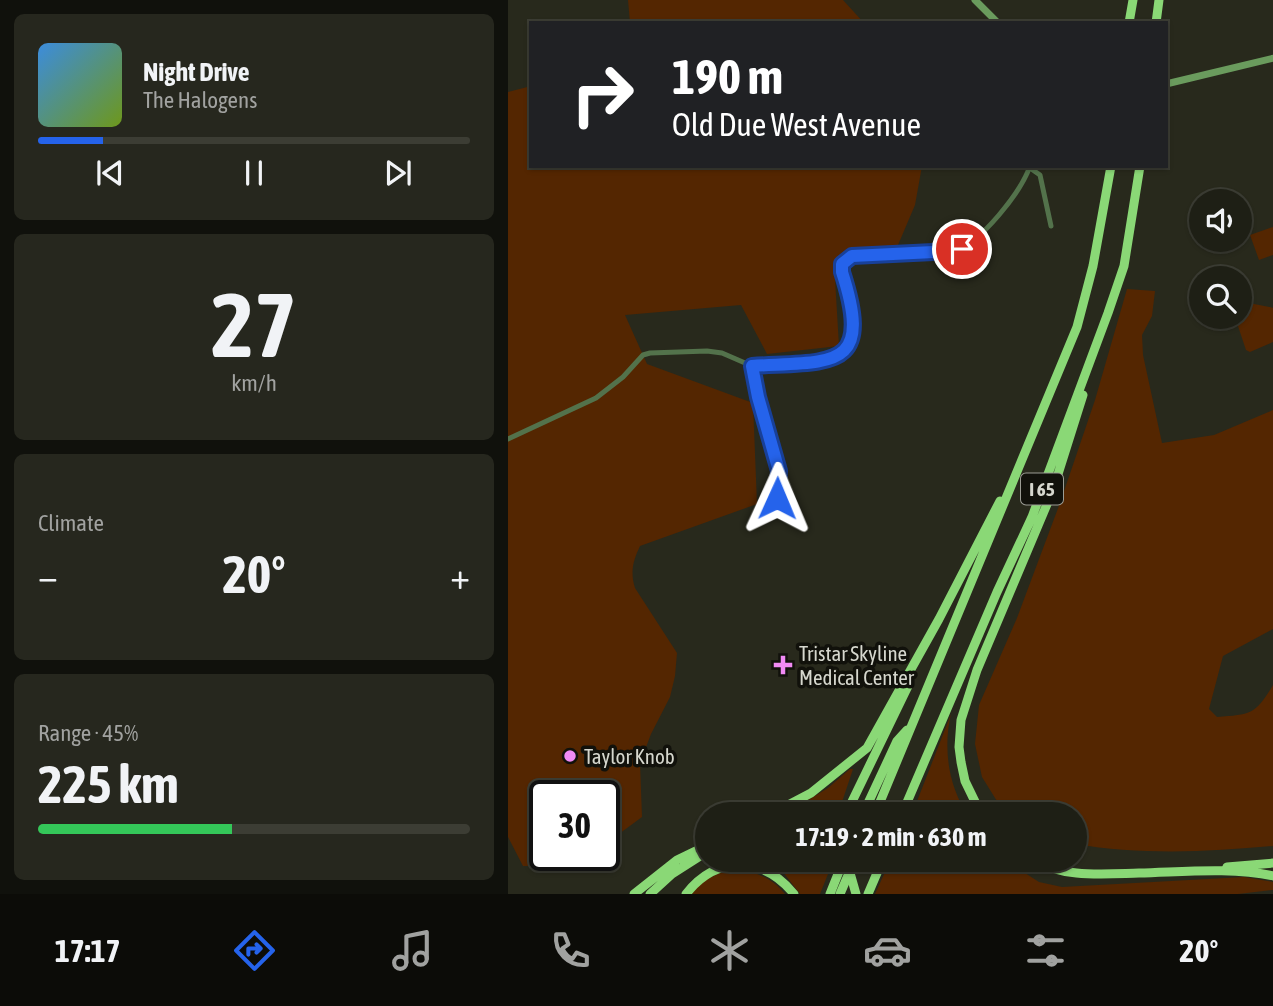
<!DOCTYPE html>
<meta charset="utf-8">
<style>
:root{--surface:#1e1f15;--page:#26271e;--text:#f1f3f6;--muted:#a1a2a0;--line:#3c3d34;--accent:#2563eb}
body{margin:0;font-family:"Asap Condensed",sans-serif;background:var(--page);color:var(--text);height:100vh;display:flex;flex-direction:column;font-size:26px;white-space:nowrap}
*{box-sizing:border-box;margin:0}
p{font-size:23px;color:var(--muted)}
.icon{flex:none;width:38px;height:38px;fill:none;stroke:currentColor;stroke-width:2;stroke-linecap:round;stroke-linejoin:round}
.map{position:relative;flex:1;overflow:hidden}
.details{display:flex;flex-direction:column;gap:14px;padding:14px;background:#10110c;width:508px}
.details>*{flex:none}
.top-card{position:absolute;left:21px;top:21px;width:639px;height:147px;border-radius:0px;box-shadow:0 2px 5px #0004,0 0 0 2px var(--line);background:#202124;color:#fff;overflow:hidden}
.fabs{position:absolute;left:681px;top:189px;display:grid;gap:14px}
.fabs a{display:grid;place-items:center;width:63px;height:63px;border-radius:50%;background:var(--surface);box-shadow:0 2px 5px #0004,0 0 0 2px var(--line);font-size:35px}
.speed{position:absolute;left:21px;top:780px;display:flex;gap:14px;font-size:35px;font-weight:700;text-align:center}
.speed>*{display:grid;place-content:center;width:91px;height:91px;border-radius:50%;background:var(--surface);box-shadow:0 2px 5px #0004,0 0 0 2px var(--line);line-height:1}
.speed .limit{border:4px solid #111;border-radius:10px;background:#fff;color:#111}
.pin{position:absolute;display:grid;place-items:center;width:60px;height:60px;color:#fff;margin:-30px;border:4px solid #fff;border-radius:50%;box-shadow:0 2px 7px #0007}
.me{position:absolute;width:77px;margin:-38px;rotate:1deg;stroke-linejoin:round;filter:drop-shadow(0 0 5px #0008)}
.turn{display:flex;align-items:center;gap:24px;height:147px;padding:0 28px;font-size:32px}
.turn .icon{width:91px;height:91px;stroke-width:2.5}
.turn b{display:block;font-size:49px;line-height:60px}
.big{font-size:52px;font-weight:700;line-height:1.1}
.details .card{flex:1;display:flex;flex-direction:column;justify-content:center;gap:10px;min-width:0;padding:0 24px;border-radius:10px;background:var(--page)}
.details .dial{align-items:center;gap:0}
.dial b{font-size:91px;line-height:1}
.song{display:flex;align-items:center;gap:21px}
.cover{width:84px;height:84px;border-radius:10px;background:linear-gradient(135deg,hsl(210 70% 55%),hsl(80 70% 35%))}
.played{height:7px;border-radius:4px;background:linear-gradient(90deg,var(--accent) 15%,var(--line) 15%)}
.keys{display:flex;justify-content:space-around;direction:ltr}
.heat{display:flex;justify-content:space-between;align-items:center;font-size:38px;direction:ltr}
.charge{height:10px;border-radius:5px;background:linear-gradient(90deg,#34c759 45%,var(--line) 0)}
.trip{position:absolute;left:187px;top:802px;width:392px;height:70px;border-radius:35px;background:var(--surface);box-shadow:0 2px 5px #0004,0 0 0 2px var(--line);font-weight:700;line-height:70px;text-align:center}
.tab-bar{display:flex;height:112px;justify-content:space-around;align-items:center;background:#0c0c08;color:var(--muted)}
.tab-bar .icon{width:49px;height:49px}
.tab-bar .on{color:var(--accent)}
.tab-bar b{font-size:32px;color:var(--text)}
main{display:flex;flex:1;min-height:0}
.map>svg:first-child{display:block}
</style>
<main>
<section class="details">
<div class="card">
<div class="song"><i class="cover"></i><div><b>Night Drive</b><p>The Halogens</p></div></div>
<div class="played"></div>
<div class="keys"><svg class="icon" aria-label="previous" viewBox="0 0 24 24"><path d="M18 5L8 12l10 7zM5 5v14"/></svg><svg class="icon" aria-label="pause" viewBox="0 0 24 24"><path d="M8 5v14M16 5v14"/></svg><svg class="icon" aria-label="next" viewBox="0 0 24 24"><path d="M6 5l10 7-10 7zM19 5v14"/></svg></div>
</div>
<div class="card dial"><b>27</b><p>km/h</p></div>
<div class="card"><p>Climate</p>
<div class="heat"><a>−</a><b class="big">20°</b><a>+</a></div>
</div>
<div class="card"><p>Range · 45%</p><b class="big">225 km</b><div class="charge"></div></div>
</section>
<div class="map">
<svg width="766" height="894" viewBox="0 0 766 894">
<rect width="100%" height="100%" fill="#28291c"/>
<path fill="#542601" d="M120,0H335L356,23H122Z
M23,86V166H414L407,205L390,245L326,262L331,346L259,354L233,305L117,315L139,364L245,403L249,504L132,546C125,561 122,572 127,588L169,653L167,676L162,697L143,734L132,763L134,817L96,845V796H37V856H82L69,866H15L0,837V92Z
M765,227V255L751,260L742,235Z
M619,289L647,291L644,316L634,335L635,355L654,443L706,435L765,410V629L715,656L701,709L709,717C743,714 747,715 765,685V846C700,852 632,855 567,844V814H497L474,777L467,744L471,705L509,618L552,503L587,400Z
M741,303L766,308L765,342L742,352L738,350L727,317H732V304Z
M443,714C435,747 440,785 459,814H404Z
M342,769H345L330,814H277L320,788Z
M255,859H326L312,894H292L275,872Z
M383,859H495L531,882L554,887L736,877L765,882V890L730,894H367Z
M231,869C250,873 265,879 277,894H182C194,879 212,871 231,869Z"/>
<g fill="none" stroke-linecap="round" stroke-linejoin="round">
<path stroke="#53724b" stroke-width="5" d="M522,168L532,175L543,226
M244,366L250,397L271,471L269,497
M0,439L88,398L115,377L135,355L142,353L199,351L214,353L244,366L325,359L340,345L346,329V315L334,272C334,261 340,257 351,255L446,251C473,243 513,192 522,166"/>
<path stroke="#6a9b5d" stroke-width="7" d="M467,0L490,23
M658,84L766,58"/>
<path stroke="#8ad876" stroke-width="9" d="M621,23L625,0
M648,23L651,0
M263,814L303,793L359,748L431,619L492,501
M338,814L401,684
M355,814L389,741L399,730
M367,814L569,327L585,266L603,166
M394,814L489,592L524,517L600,313L616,266L632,166
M473,814L457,781L453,762L451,747L453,720L469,670L545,490L575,395
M521,859C556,878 593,874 631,873C675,872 723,867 766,876
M719,867L766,863
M126,894L169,860L200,845
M142,894L164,874L200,851
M178,894C209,855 255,856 286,894
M322,894L336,859
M332,894L347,859
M360,894L375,859"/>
<path stroke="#8ad876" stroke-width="9" d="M338,859L348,894"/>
</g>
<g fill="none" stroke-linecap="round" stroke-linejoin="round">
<defs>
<path id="route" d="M269,498L271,471L250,397L244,366C325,361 366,371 334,272V264L344,256L446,251L454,249"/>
</defs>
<use href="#route" stroke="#184099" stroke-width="18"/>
<use href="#route" stroke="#2563eb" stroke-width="12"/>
</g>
<g fill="#f18af4" stroke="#11110b" stroke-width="2.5">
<path d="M271.5 654.5h7v7h7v7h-7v7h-7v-7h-7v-7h7z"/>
<circle cx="62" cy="756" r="7"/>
</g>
<g text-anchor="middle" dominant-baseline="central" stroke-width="7" stroke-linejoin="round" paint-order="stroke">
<rect fill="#11110b" stroke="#9b9c94" stroke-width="2" x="513" y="473.5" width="42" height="31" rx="5"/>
<g font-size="19" font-weight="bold" fill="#d6d7ce">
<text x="534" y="489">I 65</text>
</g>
<g font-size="21" fill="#d6d7ce" stroke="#11110b" text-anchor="start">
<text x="291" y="653">Tristar Skyline<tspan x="291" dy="24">Medical Center</tspan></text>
<text x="76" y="756">Taylor Knob</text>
</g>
</g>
</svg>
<div class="fabs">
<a><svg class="icon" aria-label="sound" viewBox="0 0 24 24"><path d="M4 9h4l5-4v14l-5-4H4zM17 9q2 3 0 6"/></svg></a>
<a><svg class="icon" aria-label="search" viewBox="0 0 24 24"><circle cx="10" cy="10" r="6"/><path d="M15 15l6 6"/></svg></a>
</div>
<div class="speed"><div class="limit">30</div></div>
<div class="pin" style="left:454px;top:249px;background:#d93025"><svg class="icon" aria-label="arrive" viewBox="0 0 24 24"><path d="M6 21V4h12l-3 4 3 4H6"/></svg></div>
<svg class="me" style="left:269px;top:498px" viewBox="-20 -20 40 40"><path d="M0-17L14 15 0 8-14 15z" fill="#2563eb" stroke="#fff" stroke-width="4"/></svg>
<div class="trip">17:19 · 2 min · 630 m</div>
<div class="top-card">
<div class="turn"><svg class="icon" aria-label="right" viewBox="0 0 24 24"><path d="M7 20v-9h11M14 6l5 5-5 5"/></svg><div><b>190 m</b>Old Due West Avenue</div></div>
</div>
</div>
</main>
<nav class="tab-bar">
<b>17:17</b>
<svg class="icon on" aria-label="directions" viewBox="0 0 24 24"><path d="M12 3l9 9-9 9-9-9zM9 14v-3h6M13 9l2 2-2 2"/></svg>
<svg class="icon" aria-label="music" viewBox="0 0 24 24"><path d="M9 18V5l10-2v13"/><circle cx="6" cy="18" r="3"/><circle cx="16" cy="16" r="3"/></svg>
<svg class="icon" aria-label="phone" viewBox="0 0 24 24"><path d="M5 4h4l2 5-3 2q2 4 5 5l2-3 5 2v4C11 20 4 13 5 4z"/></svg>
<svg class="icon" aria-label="climate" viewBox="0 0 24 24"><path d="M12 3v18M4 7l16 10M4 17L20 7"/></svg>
<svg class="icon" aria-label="car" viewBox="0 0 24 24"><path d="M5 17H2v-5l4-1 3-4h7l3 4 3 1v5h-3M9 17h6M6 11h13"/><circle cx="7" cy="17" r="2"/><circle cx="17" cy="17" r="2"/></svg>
<svg class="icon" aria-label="filters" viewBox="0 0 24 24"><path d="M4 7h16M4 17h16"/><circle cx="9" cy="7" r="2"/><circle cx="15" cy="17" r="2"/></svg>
<b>20°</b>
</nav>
